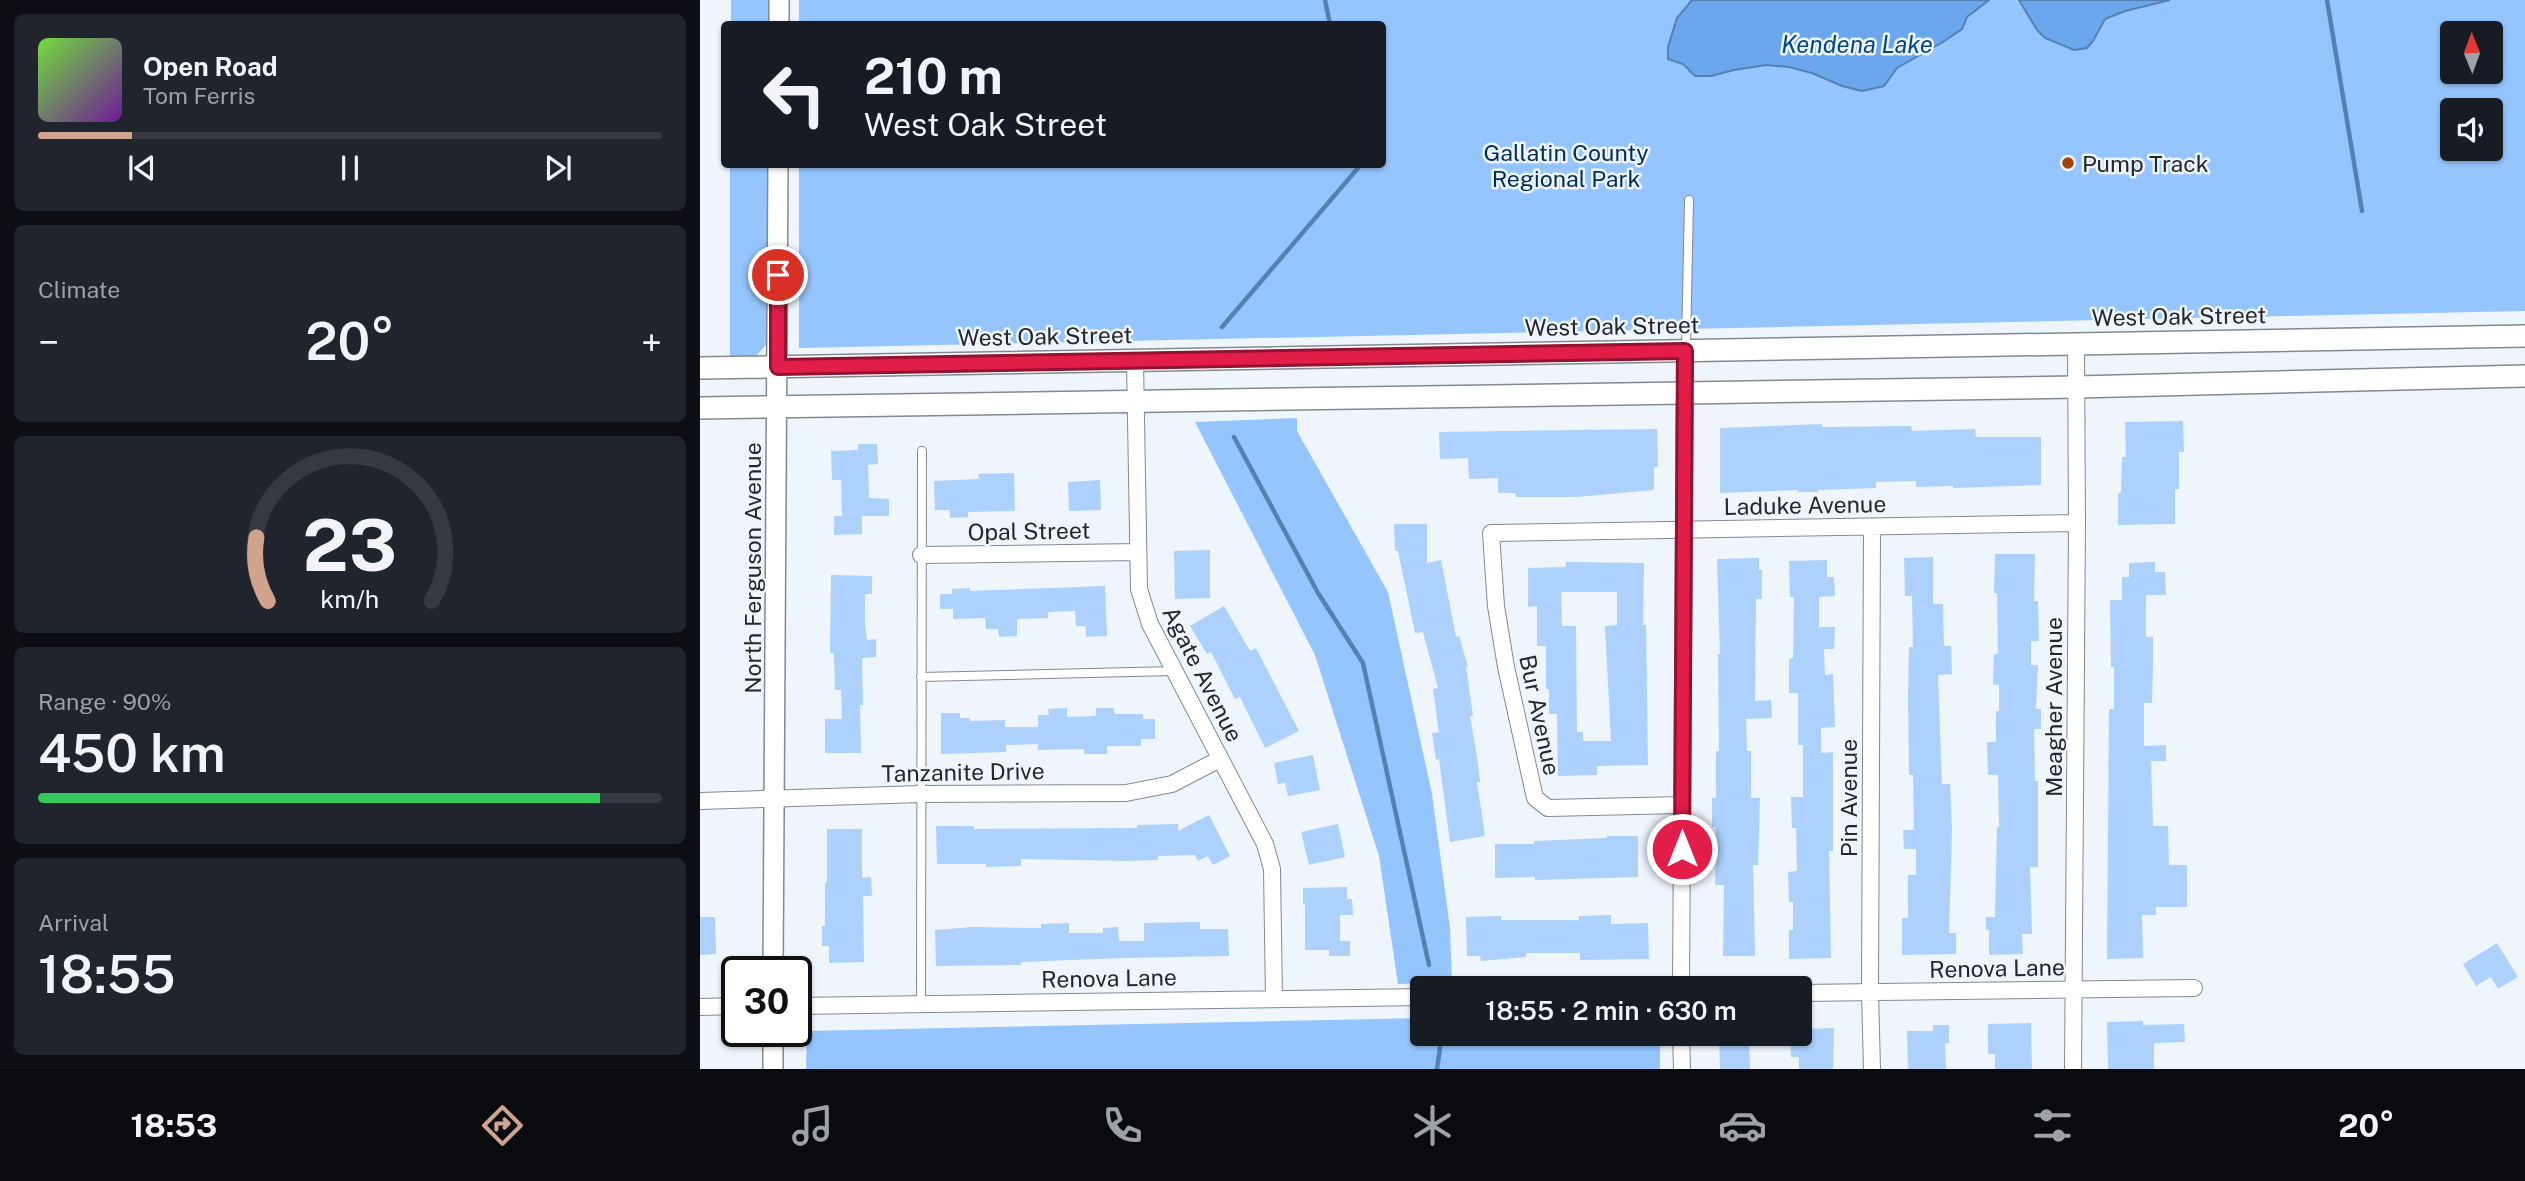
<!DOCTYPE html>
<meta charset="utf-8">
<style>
:root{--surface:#171b24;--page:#20242c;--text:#f1f3f6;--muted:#9ea1a6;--line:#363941;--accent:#cfa38e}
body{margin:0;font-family:"Public Sans",sans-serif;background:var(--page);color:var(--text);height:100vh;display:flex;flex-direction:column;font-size:26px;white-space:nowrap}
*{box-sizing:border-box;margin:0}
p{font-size:23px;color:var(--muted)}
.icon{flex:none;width:38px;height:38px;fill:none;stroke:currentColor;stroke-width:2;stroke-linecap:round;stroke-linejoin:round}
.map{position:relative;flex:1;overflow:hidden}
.sheet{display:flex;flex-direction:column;gap:14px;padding:14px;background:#0d0f14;width:700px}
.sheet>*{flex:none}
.hud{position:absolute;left:21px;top:21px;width:665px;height:147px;border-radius:7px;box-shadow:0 2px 5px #0004;background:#171b24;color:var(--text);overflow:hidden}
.needle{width:46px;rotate:359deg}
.buttons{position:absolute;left:1740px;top:21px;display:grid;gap:14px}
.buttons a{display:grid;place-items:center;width:63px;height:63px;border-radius:7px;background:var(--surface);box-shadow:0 2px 5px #0004;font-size:35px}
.speed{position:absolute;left:21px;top:956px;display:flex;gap:14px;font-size:35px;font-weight:700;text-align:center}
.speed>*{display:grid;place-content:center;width:91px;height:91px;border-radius:50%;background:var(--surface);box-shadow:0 2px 5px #0004;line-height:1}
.speed .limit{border:4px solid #111;border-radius:10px;background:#fff;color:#111}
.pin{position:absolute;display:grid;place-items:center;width:60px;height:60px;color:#fff;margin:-30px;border:4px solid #fff;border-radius:50%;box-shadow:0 2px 7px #0007}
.me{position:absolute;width:77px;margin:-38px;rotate:0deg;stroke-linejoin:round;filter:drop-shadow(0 0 5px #0008)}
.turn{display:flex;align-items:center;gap:24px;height:147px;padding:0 28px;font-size:32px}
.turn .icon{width:91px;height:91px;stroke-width:2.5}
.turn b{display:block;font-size:49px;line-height:60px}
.big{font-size:52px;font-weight:600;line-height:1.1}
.sheet .widget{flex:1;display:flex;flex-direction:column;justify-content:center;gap:10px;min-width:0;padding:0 24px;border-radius:10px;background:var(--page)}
.sheet .dial{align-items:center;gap:0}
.dial svg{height:182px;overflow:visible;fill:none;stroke:var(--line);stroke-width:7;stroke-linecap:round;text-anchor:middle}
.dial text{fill:var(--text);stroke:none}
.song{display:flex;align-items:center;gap:21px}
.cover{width:84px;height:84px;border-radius:10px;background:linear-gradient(135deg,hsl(100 70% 55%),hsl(280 70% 35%))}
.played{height:7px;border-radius:4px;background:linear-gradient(90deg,var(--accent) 15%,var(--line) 15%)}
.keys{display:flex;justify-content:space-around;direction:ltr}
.heat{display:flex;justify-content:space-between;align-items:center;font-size:38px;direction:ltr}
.charge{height:10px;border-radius:5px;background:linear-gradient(90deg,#34c759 90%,var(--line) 0)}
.trip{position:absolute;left:710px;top:976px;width:402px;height:70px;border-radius:7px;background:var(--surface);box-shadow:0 2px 5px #0004;font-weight:600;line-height:70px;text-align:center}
.menu{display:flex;height:112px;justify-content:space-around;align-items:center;background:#090b0e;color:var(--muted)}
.menu .icon{width:49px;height:49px}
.menu .active{color:var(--accent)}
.menu b{font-size:32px;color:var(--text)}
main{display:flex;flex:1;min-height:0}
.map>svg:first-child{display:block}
</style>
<main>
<section class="sheet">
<div class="widget">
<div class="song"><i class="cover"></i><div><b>Open Road</b><p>Tom Ferris</p></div></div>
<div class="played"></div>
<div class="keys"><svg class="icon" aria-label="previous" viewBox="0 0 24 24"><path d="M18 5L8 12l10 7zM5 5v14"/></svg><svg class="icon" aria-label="pause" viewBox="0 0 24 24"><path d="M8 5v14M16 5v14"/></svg><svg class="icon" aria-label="next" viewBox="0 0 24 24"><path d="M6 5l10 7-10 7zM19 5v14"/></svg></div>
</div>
<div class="widget"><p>Climate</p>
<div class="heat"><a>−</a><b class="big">20°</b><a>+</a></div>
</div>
<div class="widget dial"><svg viewBox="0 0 100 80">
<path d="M14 69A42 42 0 1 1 86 69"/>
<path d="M14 69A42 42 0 0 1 9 41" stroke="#cfa38e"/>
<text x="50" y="56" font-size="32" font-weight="700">23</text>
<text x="50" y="72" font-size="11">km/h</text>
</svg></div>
<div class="widget"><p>Range · 90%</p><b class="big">450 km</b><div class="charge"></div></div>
<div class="widget"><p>Arrival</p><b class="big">18:55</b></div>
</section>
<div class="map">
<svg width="1825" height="1069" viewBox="0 0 1825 1069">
<rect width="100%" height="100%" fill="#eef5fd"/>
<path fill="#95c5fe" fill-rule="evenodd" d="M31,0H75V24H31Z
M99,0H1825V311L99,348V165L682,164V24H99ZM1752,33H1790V72H1752ZM1752,110H1790V149H1752Z
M30,165H77L78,331L56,356L30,359Z
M597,418V431L688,592L732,794L750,928L752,982L698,984L679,856L615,655L495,422Z
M723,1018V1034H960V1069H106L107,1031Z"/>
<path fill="#6aa7ec" stroke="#5581b2" stroke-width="2" d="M992,0H1289L1267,17L1262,29L1243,42L1197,68L1184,86L1162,91L1142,86L1112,73L1089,67L1066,65L1034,70L1011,76H995L983,64L968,59V47L977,18Z
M1319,0H1470L1425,11L1405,19L1393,41L1387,48L1374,50L1345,38L1337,30Z"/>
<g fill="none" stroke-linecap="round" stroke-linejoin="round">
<path stroke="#5581b2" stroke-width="4.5" d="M625,0L630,24
M1627,0L1662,211
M522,327L658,168L656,164
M534,437L618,593L663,663L729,965
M737,1069L742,1034"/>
</g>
<path fill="#acd1fc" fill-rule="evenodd" d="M1483,421L1484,452H1479V489H1475V524L1418,525V493H1421L1422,457H1426L1425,422Z
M1122,424V427L1211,426L1212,431L1275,429L1276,437H1341V485L1253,488V486L1216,487V481L1176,482V488L1118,490V492H1098V490L1020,493V428Z
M957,429L958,467H954V490L877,497H816L815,493H798V478L769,479L768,458L740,459L739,432Z
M158,444H177L178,464L168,465L169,498L189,499V516H162V534L134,535V516H142L141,480H132L131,451L158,450Z
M314,473L315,511L268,512V517L250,518V510H235L234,481L279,479L278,474Z
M400,480L401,510L369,511L368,482Z
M694,524H727V563L741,560L756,637L759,636L768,667H766L773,716H770L778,764L780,782H777L785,836L750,842L739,759L736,760L732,733L739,732L733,689L738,688L723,632L715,633L698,551H695Z
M510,550V598L475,599L474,551Z
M1295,554H1335L1334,601H1338L1339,641H1331V665H1338L1336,709H1341V729H1334L1335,781H1338V867H1330L1332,934H1322L1323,954L1289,955V930H1286V917H1295L1297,827H1299L1298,775H1288L1287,742H1296V711H1299V685H1293L1294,654H1298L1297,593H1294Z
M1233,557V604H1243L1244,646H1251L1252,674L1238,675L1242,784H1250L1252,830L1249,933H1256V954L1202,955V918H1208V875H1216V849H1204L1203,830H1214L1213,775H1209L1208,695L1209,647H1213L1212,596H1205L1204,558Z
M1059,558V570H1062V599H1056L1055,701L1071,700L1072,718L1046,719L1047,751H1051V798H1060L1058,865H1053L1055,956H1023L1024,885H1015L1016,827H1012V798H1016V751H1019L1018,654H1020L1017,559Z
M1127,560V577H1134L1135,596L1119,597V627H1135L1134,649H1124L1125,675L1133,674L1135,727L1121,728V753L1133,752V851H1129L1131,958L1089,959V930H1093V902H1089L1088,872L1097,871L1096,828H1092L1091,797H1103V745H1098V693H1089V659L1093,658L1094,597H1090L1089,561Z
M866,562L944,563L943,625H946L948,765L897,766V775L858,776L857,714H849V689H846V646H837V606L828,607V568L866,567ZM861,592H917V625L905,626L911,741H883V732H877L876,626H862Z
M1455,562V572H1465L1466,595H1446V637H1453V666L1452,703H1444V746L1466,745V761H1451L1453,826H1468L1469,865H1487V907H1456V915H1442L1443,958L1407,959L1409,709H1414V667H1411L1410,600H1422V577H1429V563Z
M131,575L172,576V594H165V623L167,640L176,639V657L162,658L163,705H160L161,753H125V719H142L141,690H135L134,653H130Z
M405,586L407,636L386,637V626H376L375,611L348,612V618L317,619V636L299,637L298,629H286L285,618L253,619V609H240V594H252V589L270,588V591Z
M524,606L550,651L556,648L599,731L565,748L540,697L535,699L511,652L507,654L490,626Z
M367,708V717L396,716V708H414V714H443V719H455V739H441V746H407V754H384V749L338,750V744L306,745V752L241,754V713H260V718H270V721L305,720V727H338V715H349L348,709Z
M613,755L620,790L588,796L585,783L578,784L574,763Z
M509,815L530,856L513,865L508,856L498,861L495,855L458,856V860L426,861L321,859V866L286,867V864H237L236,826H274V829L437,828V825L478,824V831Z
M638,824L645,857L609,865L601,832Z
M127,829H162V878L171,877L172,896H163L164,962L129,963V946H122V926H125V883L127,882Z
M907,836H938V877L835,880V877L795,878V844H834V841L907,838Z
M647,887V899H652L653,915H640V941H650V956H629V950H605V904H603V888Z
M911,915V924L948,923L949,959L880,960V953H826V957L781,961L780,956H767L766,917L801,916V920H879V916Z
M0,917H15L16,954L0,955Z
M500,922V929H528L529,956L423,958L321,962V965L236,966L235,930L273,927L341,928V924L369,923V933H403V928L418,927L419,941H444V923Z
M1797,943L1818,977L1798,989L1791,977L1776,986L1763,964Z
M1443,1021V1025L1484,1024L1485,1042L1454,1043V1069H1408L1407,1022Z
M1331,1023L1332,1069H1295V1054H1288V1024Z
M1233,1025H1249V1043H1245L1246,1069H1208L1207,1031H1233Z
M1134,1028L1133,1069H1099V1057H1091L1090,1034H1101V1029Z
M1019,1034H1049L1050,1069H1020Z"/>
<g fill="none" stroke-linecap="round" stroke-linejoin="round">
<defs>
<path id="service" d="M986,348L989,200
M221,677L474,671
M221,1004L222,451"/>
<path id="minor" d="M435,361L439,589L450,624L565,844L572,869L574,998
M1172,527L1170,992L1172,1069
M221,555L437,552
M0,801L221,794L426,793L472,784L520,759
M982,805L848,808L835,798L806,667L796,606L791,533L1377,523
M981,989L985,351
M1101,993L1494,988
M96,1006L723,997
M0,1007L37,1006
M981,1034L982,1069
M1373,1069L1377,523L1376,344"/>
<path id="tertiary" d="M79,24V0
M73,971L78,164
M73,1069V1031"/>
<path id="secondary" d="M0,368L1825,336
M0,408L1377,387L1825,376"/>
</defs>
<use href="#service" stroke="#838990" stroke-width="10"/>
<use href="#minor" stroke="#838990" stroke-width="18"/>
<use href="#tertiary" stroke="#838990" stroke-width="22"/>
<use href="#secondary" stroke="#838990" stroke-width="24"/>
<use href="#service" stroke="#fff" stroke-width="8"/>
<use href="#minor" stroke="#fff" stroke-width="16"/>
<use href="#tertiary" stroke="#fff" stroke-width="19"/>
<use href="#secondary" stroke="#fff" stroke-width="21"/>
</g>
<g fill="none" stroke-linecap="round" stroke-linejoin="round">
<defs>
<path id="route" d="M78,275V367L985,351L982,849"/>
</defs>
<use href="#route" stroke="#92132f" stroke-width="18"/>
<use href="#route" stroke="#e11d48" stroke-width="12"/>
</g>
<circle fill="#a5420e" stroke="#eef5fd" stroke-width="2.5" cx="1368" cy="163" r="7"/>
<g text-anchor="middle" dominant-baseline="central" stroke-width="5" stroke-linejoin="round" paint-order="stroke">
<g font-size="23" fill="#002d58" stroke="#eef5fd">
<text x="866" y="152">Gallatin County<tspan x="866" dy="26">Regional Park</tspan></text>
</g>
<g font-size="23" fill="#25272a" stroke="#eef5fd" text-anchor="start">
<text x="1382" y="163">Pump Track</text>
</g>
<g font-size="23" fill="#25272a" stroke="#eef5fd">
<text transform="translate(1479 316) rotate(-1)">West Oak Street</text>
<text transform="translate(912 326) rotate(-1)">West Oak Street</text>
<text transform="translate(345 336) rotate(-1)">West Oak Street</text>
<text transform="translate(1105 505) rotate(-1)">Laduke Avenue</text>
<text transform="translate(329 531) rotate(-1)">Opal Street</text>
<text transform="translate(52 568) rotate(-90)">North Ferguson Avenue</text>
<text transform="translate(503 674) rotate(63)">Agate Avenue</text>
<text transform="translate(1353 707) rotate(-90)">Meagher Avenue</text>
<text transform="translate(840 715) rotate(78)">Bur Avenue</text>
<text transform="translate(263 772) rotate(-1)">Tanzanite Drive</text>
<text transform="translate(1148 798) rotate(-90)">Pin Avenue</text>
<text transform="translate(1297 968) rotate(-1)">Renova Lane</text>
<text transform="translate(409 978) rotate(-1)">Renova Lane</text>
</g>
<g font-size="24" font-style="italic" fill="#014785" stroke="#eef5fd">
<text x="1157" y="44">Kendena Lake</text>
</g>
</g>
</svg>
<div class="buttons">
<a><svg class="needle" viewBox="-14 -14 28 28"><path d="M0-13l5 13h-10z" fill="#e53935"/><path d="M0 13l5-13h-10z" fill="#9ea1a6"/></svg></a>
<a><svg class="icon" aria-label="sound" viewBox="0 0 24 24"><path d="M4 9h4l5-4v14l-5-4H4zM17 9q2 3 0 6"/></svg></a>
</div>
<div class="speed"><div class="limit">30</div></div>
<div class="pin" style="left:78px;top:275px;background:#d93025"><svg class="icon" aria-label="arrive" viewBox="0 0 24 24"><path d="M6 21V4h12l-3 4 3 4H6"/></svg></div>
<svg class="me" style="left:982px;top:849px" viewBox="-20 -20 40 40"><circle r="17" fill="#e11d48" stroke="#fff" stroke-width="3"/><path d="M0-11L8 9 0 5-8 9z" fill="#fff"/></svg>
<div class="trip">18:55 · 2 min · 630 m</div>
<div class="hud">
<div class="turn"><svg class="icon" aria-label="left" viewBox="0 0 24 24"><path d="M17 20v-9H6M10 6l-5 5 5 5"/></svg><div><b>210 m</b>West Oak Street</div></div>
</div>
</div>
</main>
<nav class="menu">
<b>18:53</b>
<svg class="icon active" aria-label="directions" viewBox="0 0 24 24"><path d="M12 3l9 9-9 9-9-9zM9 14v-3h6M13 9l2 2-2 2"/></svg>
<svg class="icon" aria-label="music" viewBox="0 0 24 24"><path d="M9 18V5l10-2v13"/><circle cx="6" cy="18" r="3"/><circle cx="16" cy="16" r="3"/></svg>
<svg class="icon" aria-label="phone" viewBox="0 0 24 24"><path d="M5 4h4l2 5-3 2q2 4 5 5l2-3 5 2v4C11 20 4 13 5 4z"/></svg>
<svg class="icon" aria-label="climate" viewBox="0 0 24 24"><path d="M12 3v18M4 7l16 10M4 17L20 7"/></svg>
<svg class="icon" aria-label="car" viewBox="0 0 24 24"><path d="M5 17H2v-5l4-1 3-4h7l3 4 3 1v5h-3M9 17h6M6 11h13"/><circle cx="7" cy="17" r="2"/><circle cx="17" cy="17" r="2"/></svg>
<svg class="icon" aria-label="filters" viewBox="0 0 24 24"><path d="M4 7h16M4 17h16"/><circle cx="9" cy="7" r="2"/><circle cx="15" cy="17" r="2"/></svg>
<b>20°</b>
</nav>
